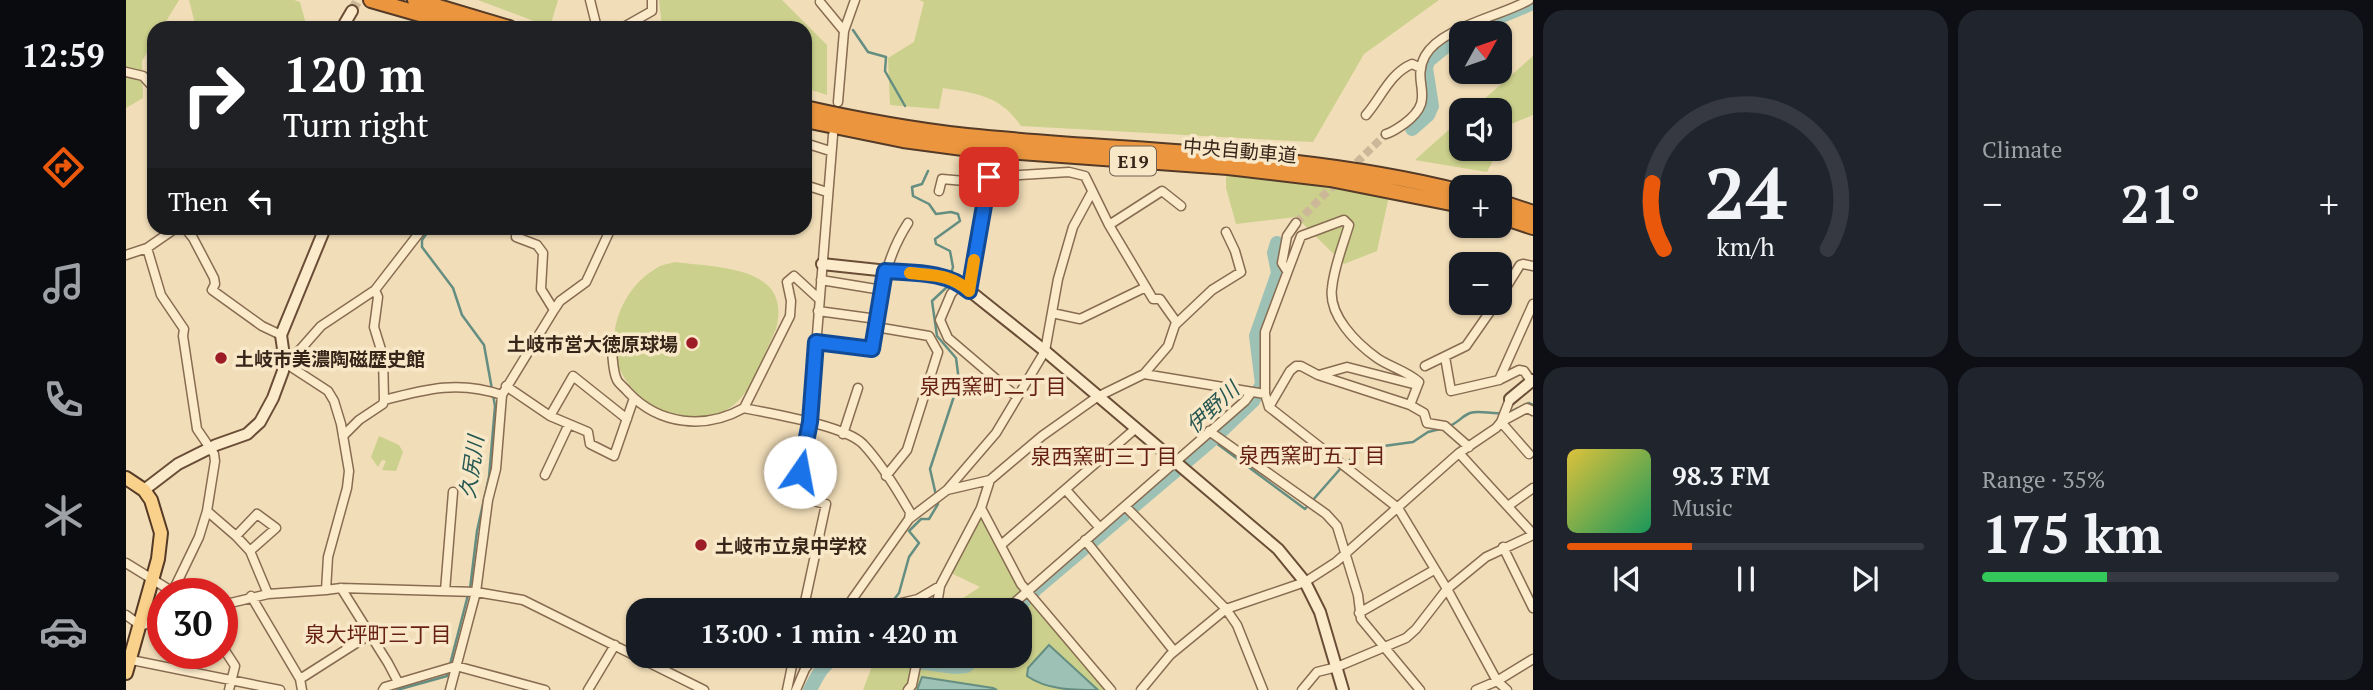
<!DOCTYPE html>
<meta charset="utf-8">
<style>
:root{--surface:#171b24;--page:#20242c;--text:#f1f3f6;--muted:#9ea1a6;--line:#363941;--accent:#ea580c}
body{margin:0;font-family:"PT Serif","Noto Sans JP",serif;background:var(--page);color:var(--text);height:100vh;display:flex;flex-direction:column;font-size:26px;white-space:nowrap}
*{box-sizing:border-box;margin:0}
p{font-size:23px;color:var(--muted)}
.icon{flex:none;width:38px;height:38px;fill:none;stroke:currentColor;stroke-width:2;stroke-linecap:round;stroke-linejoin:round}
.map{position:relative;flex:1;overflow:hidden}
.side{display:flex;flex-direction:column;gap:10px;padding:10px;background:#0d0f14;width:840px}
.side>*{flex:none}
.top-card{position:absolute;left:21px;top:21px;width:665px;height:214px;border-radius:21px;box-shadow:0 2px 5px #0004;background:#202124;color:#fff;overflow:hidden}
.needle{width:46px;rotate:50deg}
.buttons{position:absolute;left:1323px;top:21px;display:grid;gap:14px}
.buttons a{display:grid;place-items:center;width:63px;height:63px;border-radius:14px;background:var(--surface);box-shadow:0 2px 5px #0004;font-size:35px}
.speed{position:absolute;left:21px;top:578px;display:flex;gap:14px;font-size:35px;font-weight:700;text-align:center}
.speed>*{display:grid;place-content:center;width:91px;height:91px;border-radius:50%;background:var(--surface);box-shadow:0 2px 5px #0004;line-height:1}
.speed .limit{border:10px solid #d22;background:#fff;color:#111}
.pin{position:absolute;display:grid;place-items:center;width:60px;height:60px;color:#fff;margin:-30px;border-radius:14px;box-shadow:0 4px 10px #0006}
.me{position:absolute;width:77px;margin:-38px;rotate:12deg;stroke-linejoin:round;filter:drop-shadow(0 0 5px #0008)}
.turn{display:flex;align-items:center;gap:24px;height:147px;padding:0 21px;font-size:32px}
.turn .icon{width:91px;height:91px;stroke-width:2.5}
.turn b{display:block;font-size:49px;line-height:60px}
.then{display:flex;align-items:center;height:66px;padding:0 21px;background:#0003;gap:14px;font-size:26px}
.big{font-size:52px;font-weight:800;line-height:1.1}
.side .card{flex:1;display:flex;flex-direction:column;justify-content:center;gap:10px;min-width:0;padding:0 24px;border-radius:21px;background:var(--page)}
.side .dial{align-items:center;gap:0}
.dial svg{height:182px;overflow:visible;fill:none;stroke:var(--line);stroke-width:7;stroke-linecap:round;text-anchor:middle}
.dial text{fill:var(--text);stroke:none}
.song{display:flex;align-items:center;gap:21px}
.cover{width:84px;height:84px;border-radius:10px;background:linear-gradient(135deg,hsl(50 70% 55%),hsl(150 70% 35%))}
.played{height:7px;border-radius:4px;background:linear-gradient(90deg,var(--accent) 35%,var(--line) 35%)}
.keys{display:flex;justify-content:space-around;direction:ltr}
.heat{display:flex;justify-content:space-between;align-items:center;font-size:38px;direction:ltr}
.charge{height:10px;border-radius:5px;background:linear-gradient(90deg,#34c759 35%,var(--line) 0)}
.side .tiles{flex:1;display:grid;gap:10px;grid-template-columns:repeat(2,1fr)}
.trip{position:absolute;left:500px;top:598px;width:406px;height:70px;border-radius:21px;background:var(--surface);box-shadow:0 2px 5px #0004;font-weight:800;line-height:70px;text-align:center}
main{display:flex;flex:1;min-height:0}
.menu{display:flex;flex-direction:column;width:126px;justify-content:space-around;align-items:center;background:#090b0e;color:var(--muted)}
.menu .icon{width:49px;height:49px}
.menu .active{color:var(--accent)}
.menu b{font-size:32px;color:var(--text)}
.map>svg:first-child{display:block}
</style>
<main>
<nav class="menu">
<b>12:59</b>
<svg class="icon active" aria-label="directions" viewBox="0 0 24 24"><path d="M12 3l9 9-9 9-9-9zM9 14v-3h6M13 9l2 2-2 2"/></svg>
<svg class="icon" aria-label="music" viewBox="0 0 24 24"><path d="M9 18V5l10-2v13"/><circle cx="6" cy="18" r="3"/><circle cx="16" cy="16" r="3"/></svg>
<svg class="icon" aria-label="phone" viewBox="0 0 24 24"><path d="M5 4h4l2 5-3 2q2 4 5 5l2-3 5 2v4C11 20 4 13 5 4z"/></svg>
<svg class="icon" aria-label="climate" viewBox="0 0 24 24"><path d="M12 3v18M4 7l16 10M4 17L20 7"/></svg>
<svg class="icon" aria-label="car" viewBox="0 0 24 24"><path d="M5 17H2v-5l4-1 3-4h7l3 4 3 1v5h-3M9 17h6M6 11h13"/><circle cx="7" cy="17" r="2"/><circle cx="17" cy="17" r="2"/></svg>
</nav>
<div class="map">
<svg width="1407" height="690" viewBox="0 0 1407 690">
<rect width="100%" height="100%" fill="#f1ddb8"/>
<path fill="#cbd08c" d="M0,0H53L36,28H28V41L16,61L17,98L0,108Z
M63,0H168L174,2L180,24L178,28H70Z
M352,0H432L424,27Z
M533,0H656L701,45V95L679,88V28H536Z
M793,0H1313L1238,54L1187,142L895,126C875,96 850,93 817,88L813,109L764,105L762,58L788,42L798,2Z
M1407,56V115L1385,124L1374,147V110H1346Z
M1335,119V149H1373L1361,172L1289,160Z
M1100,176L1189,178L1263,196L1251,251L1218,264L1170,217L1110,224L1100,188Z
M549,262C591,268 667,265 650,329C639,352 628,388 609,404C573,434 515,411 495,372C477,336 496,289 529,269C534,265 542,264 549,262Z
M253,436L273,445L277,452L270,471L256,470L260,461L256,460L252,467L245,457Z
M852,518L858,519L893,587L982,690H737L748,661L803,667L806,656H894V611H814L816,602L828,604L854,587L825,573Z"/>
<path fill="#9dc1b4" stroke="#658e82" stroke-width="2" d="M923,645L972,690C946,690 921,690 901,676L902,668Z
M796,677L867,688L871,690H791Z"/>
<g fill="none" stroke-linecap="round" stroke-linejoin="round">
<path stroke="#658e82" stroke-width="2.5" d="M727,30L742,52L760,57L759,71L779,106
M802,171L796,184L786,187L787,196L803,204L810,214L825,212L832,214L834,221L809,239L810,244L824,251L827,267L825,274
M299,228L301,233L296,240V247L327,288L336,315L358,345L369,406L363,477L351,531L344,589
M1382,413L1403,403L1407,405
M1323,426C1332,423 1336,416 1344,413C1353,410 1365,414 1375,413
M1086,440L1179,509L1215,468L1236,449L1287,442L1302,432L1314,429
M766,602L773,593L783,557L793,543L783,531L795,519H803L812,504L804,469L833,381L830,358L811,336L806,301L822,286L823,280
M271,690L321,676L342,595"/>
<path stroke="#9dc1b4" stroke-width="14" d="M1336,33L1407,3
M1286,129L1302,115L1306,106L1300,68L1302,61L1335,34
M888,611L910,589L1086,440L1127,401L1136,384L1130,336L1152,273L1148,253L1151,243
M747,656L829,667L840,666L852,656
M684,690C692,674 699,658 719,656"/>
<path stroke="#ccb898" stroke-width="8" stroke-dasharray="8 4" stroke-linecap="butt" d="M867,170L873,149
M1222,171L1260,134
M1170,223L1213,180"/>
<path stroke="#ccb898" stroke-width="10" stroke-dasharray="10 5" stroke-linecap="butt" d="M226,11L232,0"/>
<defs>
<path id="street" d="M464,0L471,28
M694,2L718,31
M496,28L526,11V0
M0,72L17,76L28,88
M712,102L718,31L729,0
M1240,115C1255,98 1264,73 1286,64L1295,68
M1260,134C1267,132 1272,128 1278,124C1313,98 1284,85 1299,56C1315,27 1376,16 1403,0
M679,143L704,151
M863,177L943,172L959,176L983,225L1027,299H1034L1051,323
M679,185L701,192
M813,191L816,179L861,183
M983,225L1036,191L1055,206
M59,228L67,238L88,278L89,284L86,290L136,326L155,335
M297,228L249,290L195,326L165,360L159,363L202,391L208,401L215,424L223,471L221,488L202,557L200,590L215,588L350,592L397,600L578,690
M391,228L390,237L411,245L417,253L415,289L428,310
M21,248L35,295L58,329L57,336L71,429L88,454L89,461L81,511L73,537L46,593
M0,255L21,248L50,228
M1161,271L1156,263L1161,236L1170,223
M695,280L756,290
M834,283L825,294L814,320L822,338L891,397
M249,290L252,297L248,327L257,356L258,400C300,389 333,380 376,395
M843,291L861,183L867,170
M1374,297L1394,265L1397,264L1407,266
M692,311L751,319
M926,313L954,319L1020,287
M750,327L803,336L812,352L781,450L760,476
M690,342L746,349C754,303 756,263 782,223
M486,352C487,360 487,372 491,380C493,384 499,388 502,392C533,425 579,430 618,408L664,316L665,301L661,282L668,276L693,299
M1319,357L1325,391L1373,380L1393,370L1398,371L1405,381
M1299,366L1340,346L1370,303
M1018,374L1139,394
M1193,375L1221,367L1291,385
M1373,380L1407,304
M380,386L424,416L462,432L464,444L488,456L508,398
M1284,405L1293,382C1281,371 1264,367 1251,358C1230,343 1202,315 1206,288C1208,267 1217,245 1223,225L1218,220L1175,236L1139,332V394L1143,407L1272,508L1321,589L1371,681L1381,690
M1143,407L1164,371L1170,366H1175L1192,375L1284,405L1298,413L1301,423L1319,426L1343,447
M618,408C645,414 718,425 737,444C752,460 770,488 781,507L784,512L783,519
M424,416L447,376L501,419
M1375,422L1403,454
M1375,422L1401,408L1407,411
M1083,431L1200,514L1211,526L1232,595L1235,619L1294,690
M717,434L732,388
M217,436L233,420L257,404L258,400
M1333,453L1407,534
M419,475L443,424
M821,490L864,480L916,436L971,397L1018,374L1042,346L1049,325L1086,290L1115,272L1109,251L1100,232
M940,490L974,528
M999,506L1100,609L1111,625L1137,690
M1382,506L1407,488
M855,508L895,584L985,690
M81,511L110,536L124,551L142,594
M110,536L131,514L150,528L124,551
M959,540L1048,651
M875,545L1009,429
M1377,547L1407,608
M0,563L47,592
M215,588L262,663L272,682
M319,591L327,492
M125,596L174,679L176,690
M96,605L142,594L200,590
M677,611L700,504L669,497L684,422L707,135
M718,611L783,519L821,490L870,433L919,351L932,279L947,227L966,192
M742,611L792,599L814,586
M810,611L814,586L855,508L864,480
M879,611L1119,401L1125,393
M1233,613L1308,570
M0,615L14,625L37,622
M96,646L109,666L103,690
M815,656H821
M0,659L154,690
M174,679L243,635
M257,690L259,687L330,666L419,690
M324,690L350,592L362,500L370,469L376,395L428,310L434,301L460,282L485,228
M462,690L489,645
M661,690L668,656
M670,690L679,669L689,656
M782,690L786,685L792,656
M1015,690L1044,655L1100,609L1179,582L1210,562L1333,453L1370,428L1375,422L1384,399
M1176,690L1191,672L1211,667L1280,638L1290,629L1321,589L1360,557L1407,535
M1350,690L1371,681L1407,659"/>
<path id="secondary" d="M216,28L226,11
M696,264L818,277L830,280L919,351L1152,549L1179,582L1194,612L1217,690
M1384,399L1407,380
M18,490L52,464L90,445L121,434L134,422L147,398L157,371L159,363L155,335L199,228"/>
<path id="primary" d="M0,478L18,490L25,500L35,533L32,559L0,673"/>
<path id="highway" d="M245,0L343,28
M289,0L383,28
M679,108C732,120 787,130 841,136C1006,153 1173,151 1335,192
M679,120L777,140L837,148L1102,167L1204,179L1335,205
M1374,202L1407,213
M1374,216L1407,227"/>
</defs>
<use href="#street" stroke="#886c52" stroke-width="11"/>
<use href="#secondary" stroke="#6a4d36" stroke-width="14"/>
<use href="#primary" stroke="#553a27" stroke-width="16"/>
<use href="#highway" stroke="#553a27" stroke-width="18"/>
<use href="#street" stroke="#fcebcb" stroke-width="8"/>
<use href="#secondary" stroke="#fcebcb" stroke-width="10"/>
<use href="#primary" stroke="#fad18a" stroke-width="12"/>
<use href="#highway" stroke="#eb963e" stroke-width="14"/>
</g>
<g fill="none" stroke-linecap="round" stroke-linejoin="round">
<defs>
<path id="route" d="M674,472L684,422L690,342L746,349L759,271C789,273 820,271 843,291L863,177"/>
</defs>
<use href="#route" stroke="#114b97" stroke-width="18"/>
<use href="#route" stroke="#1a73e8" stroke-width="12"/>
<path stroke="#f59e0b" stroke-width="12" d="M784,273C808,276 824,274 843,291L848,260"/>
</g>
<g fill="#9c1d25" stroke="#f8e8c8" stroke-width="2.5">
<circle cx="566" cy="343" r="7"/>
<circle cx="95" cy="358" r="7"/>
<circle cx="575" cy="545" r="7"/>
</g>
<g text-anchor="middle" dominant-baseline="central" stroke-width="7" stroke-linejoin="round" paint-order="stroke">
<rect fill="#f8e8c8" stroke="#70604e" stroke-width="2" x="984" y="146.5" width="46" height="29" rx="5"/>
<g font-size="18" font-weight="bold" fill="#362519">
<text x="1007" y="161">E19</text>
</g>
<g font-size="19" fill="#362519" stroke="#f8e8c8">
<text transform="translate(1114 150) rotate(5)">中央自動車道</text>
</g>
<g font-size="19" font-weight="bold" fill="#362519" stroke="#f8e8c8" text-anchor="start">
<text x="552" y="343" text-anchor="end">土岐市営大徳原球場</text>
<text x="109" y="358">土岐市美濃陶磁歴史館</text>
<text x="589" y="545">土岐市立泉中学校</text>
</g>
<g font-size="21" fill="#662114" stroke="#f8e8c8">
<text x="867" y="386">泉西窯町二丁目</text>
<text x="1186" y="455">泉西窯町五丁目</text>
<text x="978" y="456">泉西窯町三丁目</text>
<text x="252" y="634">泉大坪町三丁目</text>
</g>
<g font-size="21" font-style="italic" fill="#265751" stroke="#f8e8c8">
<text transform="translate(1086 407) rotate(-43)">伊野川</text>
<text transform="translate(345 467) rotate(-82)">久尻川</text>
</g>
</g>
</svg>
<div class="buttons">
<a><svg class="needle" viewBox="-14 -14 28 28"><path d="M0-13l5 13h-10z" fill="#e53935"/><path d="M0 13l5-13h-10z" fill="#9ea1a6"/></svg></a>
<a><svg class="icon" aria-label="sound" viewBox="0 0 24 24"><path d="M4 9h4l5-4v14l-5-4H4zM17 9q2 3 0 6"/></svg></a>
<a>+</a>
<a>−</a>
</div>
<div class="speed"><div class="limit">30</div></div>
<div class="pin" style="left:863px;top:177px;background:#d93025"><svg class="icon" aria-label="arrive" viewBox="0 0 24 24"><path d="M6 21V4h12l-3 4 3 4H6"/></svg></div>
<svg class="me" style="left:674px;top:472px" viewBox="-20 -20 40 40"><circle r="19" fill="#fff"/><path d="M0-13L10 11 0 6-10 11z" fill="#1a73e8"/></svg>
<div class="trip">13:00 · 1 min · 420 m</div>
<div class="top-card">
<div class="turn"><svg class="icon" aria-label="right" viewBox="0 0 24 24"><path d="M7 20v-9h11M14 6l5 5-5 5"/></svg><div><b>120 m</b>Turn right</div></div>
<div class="then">Then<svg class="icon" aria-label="left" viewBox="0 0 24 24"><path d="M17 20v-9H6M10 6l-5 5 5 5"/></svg></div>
</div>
</div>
<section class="side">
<div class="tiles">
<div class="card dial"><svg viewBox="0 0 100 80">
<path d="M14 69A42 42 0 1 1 86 69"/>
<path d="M14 69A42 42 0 0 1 9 40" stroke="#ea580c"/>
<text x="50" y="56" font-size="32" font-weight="700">24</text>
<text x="50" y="72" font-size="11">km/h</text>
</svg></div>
<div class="card"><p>Climate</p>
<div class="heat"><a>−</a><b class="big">21°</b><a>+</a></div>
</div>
<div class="card">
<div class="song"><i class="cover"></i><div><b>98.3 FM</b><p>Music</p></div></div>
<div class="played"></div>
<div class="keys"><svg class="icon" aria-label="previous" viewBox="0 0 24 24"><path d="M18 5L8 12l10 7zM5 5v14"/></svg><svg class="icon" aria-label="pause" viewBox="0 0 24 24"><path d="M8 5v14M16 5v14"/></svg><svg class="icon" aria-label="next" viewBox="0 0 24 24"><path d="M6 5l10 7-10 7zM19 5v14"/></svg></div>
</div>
<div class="card"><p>Range · 35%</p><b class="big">175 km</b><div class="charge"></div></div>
</div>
</section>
</main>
